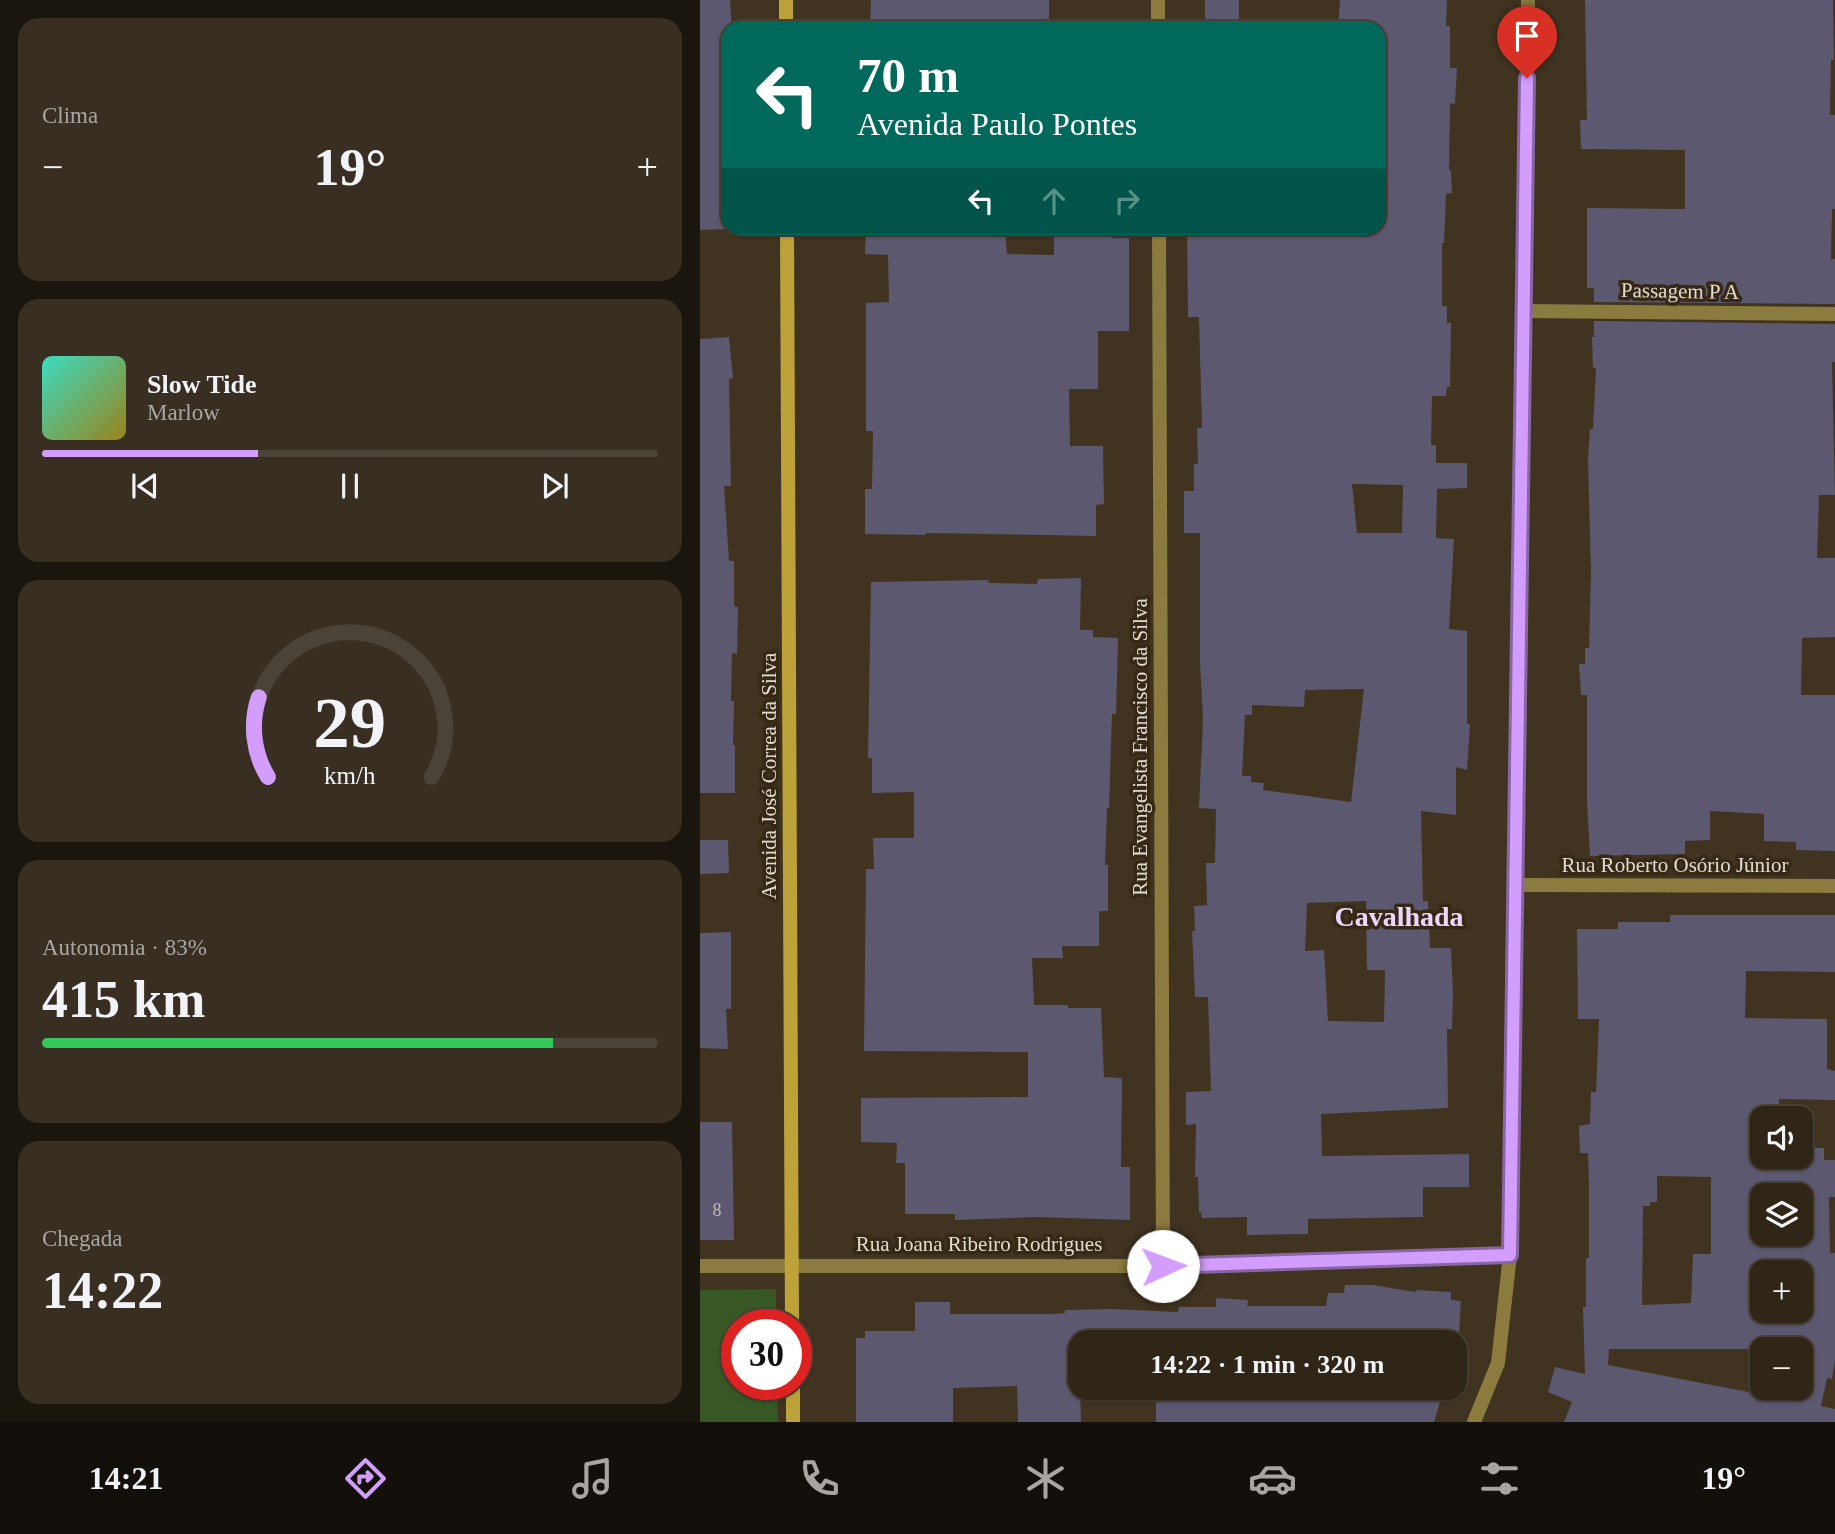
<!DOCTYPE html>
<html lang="pt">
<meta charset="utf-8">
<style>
:root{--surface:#302618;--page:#382e21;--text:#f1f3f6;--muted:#a8a5a2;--line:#4b4337;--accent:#d29dfd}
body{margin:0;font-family:Georgia,serif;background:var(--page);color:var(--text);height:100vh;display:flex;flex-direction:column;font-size:26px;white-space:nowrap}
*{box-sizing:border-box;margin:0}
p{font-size:23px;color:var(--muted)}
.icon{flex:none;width:38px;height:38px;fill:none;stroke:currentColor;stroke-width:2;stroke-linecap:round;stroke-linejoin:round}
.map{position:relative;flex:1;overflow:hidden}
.details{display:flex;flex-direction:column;gap:18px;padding:18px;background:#1a150d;width:700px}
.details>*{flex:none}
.guide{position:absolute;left:21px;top:21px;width:665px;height:214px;border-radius:21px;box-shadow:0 2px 5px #0004,0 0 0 2px var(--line);background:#00695c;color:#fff;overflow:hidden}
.controls{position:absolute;left:1050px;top:1106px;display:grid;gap:14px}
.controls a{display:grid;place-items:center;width:63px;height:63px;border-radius:14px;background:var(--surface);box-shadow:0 2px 5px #0004,0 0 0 2px var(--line);font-size:35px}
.speed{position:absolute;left:21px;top:1309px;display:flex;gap:14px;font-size:35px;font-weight:700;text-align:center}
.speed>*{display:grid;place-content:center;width:91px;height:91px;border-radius:50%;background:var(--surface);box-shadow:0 2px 5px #0004,0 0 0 2px var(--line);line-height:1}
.speed .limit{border:10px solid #d22;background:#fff;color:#111}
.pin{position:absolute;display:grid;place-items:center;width:60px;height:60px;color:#fff;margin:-72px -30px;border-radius:50% 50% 50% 0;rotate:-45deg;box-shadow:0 0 7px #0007}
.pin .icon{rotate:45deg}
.me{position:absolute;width:77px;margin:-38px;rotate:88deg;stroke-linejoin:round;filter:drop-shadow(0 0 5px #0008)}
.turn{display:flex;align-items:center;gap:24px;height:147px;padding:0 21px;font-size:32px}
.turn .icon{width:91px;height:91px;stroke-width:2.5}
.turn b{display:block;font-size:49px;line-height:60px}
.lanes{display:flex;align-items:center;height:66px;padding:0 21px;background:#0003;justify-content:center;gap:35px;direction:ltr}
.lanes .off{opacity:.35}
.big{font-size:52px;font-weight:700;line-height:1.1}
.details .tile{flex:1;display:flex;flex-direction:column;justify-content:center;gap:10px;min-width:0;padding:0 24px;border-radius:21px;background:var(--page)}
.details .dial{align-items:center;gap:0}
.dial svg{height:182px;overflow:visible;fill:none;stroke:var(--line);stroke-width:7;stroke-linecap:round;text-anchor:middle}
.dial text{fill:var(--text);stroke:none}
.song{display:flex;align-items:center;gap:21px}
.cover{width:84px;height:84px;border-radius:10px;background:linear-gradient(135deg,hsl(170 70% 55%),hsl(50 70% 35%))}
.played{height:7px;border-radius:4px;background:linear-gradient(90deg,var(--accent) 35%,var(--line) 35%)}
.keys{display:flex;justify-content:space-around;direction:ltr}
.heat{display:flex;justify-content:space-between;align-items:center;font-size:38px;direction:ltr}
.charge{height:10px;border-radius:5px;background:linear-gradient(90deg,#34c759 83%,var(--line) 0)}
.trip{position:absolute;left:368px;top:1330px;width:399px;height:70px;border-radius:21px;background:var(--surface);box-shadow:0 2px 5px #0004,0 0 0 2px var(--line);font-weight:700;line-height:70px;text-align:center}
.menu{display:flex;height:112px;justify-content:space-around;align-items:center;background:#130f0a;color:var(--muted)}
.menu .icon{width:49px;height:49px}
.menu .selected{color:var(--accent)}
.menu b{font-size:32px;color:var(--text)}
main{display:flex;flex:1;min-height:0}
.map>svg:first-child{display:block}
</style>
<main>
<section class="details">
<div class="tile"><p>Clima</p>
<div class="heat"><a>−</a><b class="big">19°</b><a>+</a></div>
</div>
<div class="tile">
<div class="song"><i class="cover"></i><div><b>Slow Tide</b><p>Marlow</p></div></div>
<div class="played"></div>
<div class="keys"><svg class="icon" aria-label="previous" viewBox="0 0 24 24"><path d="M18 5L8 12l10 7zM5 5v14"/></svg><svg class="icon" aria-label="pause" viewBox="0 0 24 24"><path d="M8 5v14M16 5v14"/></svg><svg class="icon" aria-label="next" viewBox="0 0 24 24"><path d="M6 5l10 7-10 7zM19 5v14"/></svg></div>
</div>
<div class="tile dial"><svg viewBox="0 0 100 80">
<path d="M14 69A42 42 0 1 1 86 69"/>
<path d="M14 69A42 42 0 0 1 10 34" stroke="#d29dfd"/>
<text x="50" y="56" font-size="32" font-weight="700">29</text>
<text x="50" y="72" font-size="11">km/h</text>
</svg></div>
<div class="tile"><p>Autonomia · 83%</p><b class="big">415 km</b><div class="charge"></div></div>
<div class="tile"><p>Chegada</p><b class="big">14:22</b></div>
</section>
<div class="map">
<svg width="1135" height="1422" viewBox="0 0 1135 1422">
<rect width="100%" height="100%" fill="#403320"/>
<path fill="#375824" d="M76,1289V1325H37V1384H77L78,1422H0V1290Z"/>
<path fill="#5c586f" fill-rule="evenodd" d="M0,0H30L32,28H28V229L0,230Z
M171,0H349V28H324V25L275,22V28H170Z
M505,0H539V28H505Z
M640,0H747L746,26H750V68H757L755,104L750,103L749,170H751L752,193L746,194L744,243H742V306H747V323H751L750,387H747L746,396H732L731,445H736V463H767V488L737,489L736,538L754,539L749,629L767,631V724H770L767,770L756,767V815L721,811L723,901H728L730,948H751L753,995L752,1029H747L748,1108L621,1114L622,1156L769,1154V1187H723V1217L608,1219V1234L547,1235V1217L502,1218L501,1212H499L498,1177H495L496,1124L486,1125V1092L511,1091L508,997H495L492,931H495L494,906L507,905L506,863H515L516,809L499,808L503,719L500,663V533H484V491H494V464H498L497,428H502L499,317H488L487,228H681L679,178V28H638ZM652,484L703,485L702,533H657ZM664,689L651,802L563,790L564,783L551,782V776H542L545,715H552V705L604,707L605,690ZM666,901L667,970H685L684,1022L628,1021L624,950L605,951L607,903Z
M885,0H1133L1134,60H1131L1130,115H1135V209H1132L1131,259H1135V304L894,302V288H887V208L985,209V150L881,149L880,120H887Z
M166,228H305L307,254L354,255V228H412V238H429V331H398V389H369L370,446H403L404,504L396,505V536L226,533V535L165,534V489H172L173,431H166V303L189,302L188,255L165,254Z
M894,321L1135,324V362H1132L1135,495H1119L1117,558H1135V637L1102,638L1101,695H1135V851L1096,850V842L1064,841V814L1010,811V840L985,841V854L890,856L887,801V695H881L879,664H885V648H889L891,573L888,460L890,429H893L896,368H893L892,337H894Z
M29,337L33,378L29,379L31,486H24L29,561H34V606L38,607L37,654L32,653L31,701H34L33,745H35V793H0V339Z
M381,578L380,630H393V637L418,638L416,714H412L409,808H407L405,865H408V911H399V946H362L363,958H332L334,1005H368V1008H401L404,1077L422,1078L421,1167H430V1220L337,1217L255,1220V1214H205V1163H196L197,1143L161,1142V1098L328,1097V1052L164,1051L166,869H174L173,838H214V792L172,793V758H168L171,582L288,580L289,583L337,584L338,579Z
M0,840H28L29,873L0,874Z
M970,915H1135V972L1046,971L1045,1018L1127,1019V1069L1135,1071V1100L1079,1099V1118H1062V1157H1101V1148H1124V1160H1135V1197H1129L1130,1253H1135V1360L1132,1379L1127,1378L1121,1406L1135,1409V1422H864L872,1402L848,1392L855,1367L885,1374L883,1307H886V1258H889V1186L888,1153H880L879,1126L890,1124L891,1092H896L899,1019H878L877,929H918V922H970ZM957,1176L1011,1177V1254H993L991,1303L942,1305L943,1206H950V1202H957ZM1062,1195H1101V1234H1062ZM1062,1272H1101V1311H1062ZM909,1349H1101V1402L908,1365Z
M31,932V1009H26L28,1049L0,1048V933Z
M0,1122H32L34,1240H0Z
M645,1285H673L715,1292L716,1290L751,1292V1300L761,1301L759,1335L754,1352V1342H380V1388H402L380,1389L381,1422H318L317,1386L253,1388V1422H156V1338H165V1331H215V1302H250V1314H353L365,1313V1310L412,1309L478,1312L479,1307H516V1298L548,1300L547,1306H626L628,1293H644Z
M477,1388H744L734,1422H456V1397H477Z"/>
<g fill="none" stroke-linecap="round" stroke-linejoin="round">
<path stroke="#8c7b3f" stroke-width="14" d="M824,311L1135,314"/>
<path stroke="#8c7b3f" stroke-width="14" d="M458,0V28
M459,228L463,1266
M815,885L1135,886
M0,1266H463L810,1255
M774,1422L798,1363L810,1255L828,0"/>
<path stroke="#bda239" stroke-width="14" d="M86,0V28
M87,228L92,1325
M93,1384V1422"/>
</g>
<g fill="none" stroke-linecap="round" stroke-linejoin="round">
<defs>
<path id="route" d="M463,1266L810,1255L827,78"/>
</defs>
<use href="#route" stroke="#8866a4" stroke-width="18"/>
<use href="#route" stroke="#d29dfd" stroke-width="12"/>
</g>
<g text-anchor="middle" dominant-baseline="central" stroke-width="7" stroke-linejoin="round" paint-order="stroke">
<g font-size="18" fill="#c0bab7">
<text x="17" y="1210">8</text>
</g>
<g font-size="21" fill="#e2dacf" stroke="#352916">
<text transform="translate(980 291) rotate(1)">Passagem P A</text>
<text transform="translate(440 747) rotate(-90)">Rua Evangelista Francisco da Silva</text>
<text transform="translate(69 776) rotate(-90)">Avenida José Correa da Silva</text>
<text x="975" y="865">Rua Roberto Osório Júnior</text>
<text x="279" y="1244">Rua Joana Ribeiro Rodrigues</text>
</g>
<g font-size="28" font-weight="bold" fill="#ebd6ff" stroke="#352916">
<text x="699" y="916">Cavalhada</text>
</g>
</g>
</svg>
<div class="controls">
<a><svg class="icon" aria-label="sound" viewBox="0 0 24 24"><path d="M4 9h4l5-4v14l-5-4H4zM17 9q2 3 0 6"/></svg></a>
<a><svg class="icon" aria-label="layers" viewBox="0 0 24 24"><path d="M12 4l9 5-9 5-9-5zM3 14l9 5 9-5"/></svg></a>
<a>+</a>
<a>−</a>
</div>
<div class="speed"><div class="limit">30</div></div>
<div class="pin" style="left:827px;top:78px;background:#d93025"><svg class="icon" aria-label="arrive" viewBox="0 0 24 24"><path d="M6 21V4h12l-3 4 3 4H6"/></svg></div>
<svg class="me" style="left:463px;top:1266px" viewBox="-20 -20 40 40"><circle r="19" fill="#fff"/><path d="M0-13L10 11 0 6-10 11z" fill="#d29dfd"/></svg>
<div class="trip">14:22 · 1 min · 320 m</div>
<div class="guide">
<div class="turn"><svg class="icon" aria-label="left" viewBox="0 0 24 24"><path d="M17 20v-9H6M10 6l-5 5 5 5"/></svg><div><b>70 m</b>Avenida Paulo Pontes</div></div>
<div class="lanes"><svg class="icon" aria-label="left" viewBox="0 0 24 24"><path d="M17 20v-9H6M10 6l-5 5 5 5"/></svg><svg class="icon off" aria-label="ahead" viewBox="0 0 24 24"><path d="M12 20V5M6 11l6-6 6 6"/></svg><svg class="icon off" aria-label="right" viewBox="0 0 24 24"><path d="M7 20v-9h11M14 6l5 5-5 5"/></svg></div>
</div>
</div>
</main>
<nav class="menu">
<b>14:21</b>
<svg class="icon selected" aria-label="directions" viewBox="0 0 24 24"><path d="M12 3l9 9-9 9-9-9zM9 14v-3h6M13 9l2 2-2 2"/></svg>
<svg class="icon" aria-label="music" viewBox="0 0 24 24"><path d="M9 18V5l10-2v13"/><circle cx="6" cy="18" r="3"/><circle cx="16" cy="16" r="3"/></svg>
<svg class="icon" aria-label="phone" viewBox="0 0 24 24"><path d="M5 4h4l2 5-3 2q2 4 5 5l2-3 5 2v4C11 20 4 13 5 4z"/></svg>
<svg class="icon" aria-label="climate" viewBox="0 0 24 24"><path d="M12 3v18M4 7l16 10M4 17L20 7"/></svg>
<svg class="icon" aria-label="car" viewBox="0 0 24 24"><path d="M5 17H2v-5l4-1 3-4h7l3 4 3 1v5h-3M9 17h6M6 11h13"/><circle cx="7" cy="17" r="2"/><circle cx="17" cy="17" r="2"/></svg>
<svg class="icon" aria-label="filters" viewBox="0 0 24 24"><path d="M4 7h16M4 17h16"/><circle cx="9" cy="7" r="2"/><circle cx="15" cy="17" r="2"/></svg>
<b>19°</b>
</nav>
